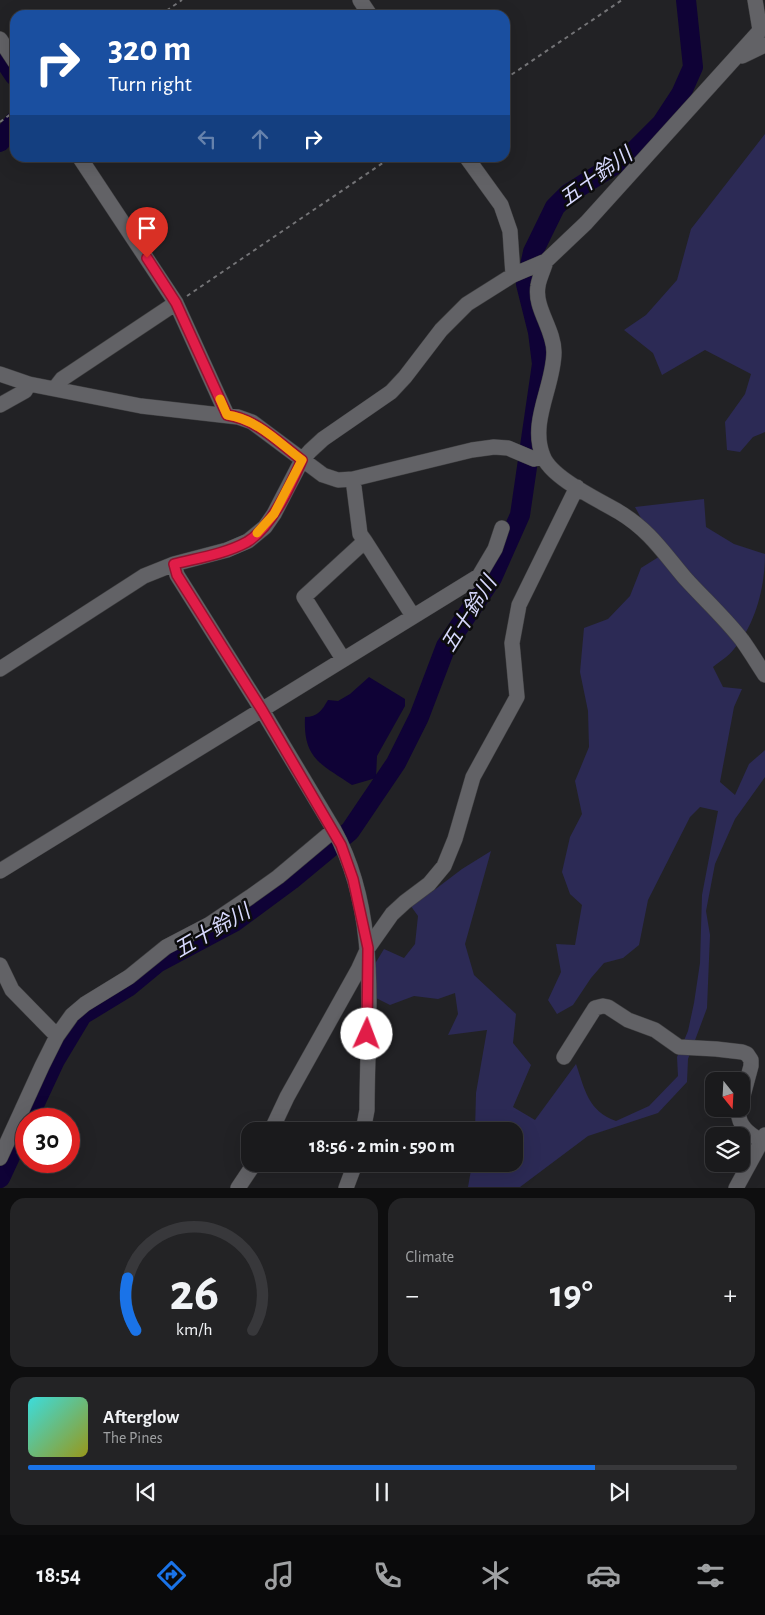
<!DOCTYPE html>
<meta charset="utf-8">
<style>
:root{--surface:#1a1a1c;--page:#232325;--text:#f1f3f6;--muted:#9fa1a3;--line:#38383b;--accent:#1a73e8}
body{margin:0;font-family:"Alegreya Sans","Noto Sans JP",sans-serif;background:var(--page);color:var(--text);height:100vh;display:flex;flex-direction:column;font-size:19px;white-space:nowrap}
*{box-sizing:border-box;margin:0}
p{font-size:16px;color:var(--muted)}
.icon{flex:none;width:28px;height:28px;fill:none;stroke:currentColor;stroke-width:2;stroke-linecap:round;stroke-linejoin:round}
.map{position:relative;height:1188px;overflow:hidden}
.sheet{display:flex;flex-direction:column;gap:10px;padding:10px;background:#0e0e0f;flex:1}
.sheet>*{flex:none}
.hud{position:absolute;left:10px;top:10px;width:500px;height:152px;border-radius:15px;box-shadow:0 5px 20px #0002,0 0 0 1px var(--line);background:#1a4fa0;color:#fff;overflow:hidden}
.needle{width:32px;rotate:162deg}
.fabs{position:absolute;left:705px;top:1072px;display:grid;gap:10px}
.fabs a{display:grid;place-items:center;width:45px;height:45px;border-radius:10px;background:var(--surface);box-shadow:0 5px 20px #0002,0 0 0 1px var(--line);font-size:25px}
.speed{position:absolute;left:15px;top:1108px;display:flex;gap:10px;font-size:25px;font-weight:700;text-align:center}
.speed>*{display:grid;place-content:center;width:65px;height:65px;border-radius:50%;background:var(--surface);box-shadow:0 5px 20px #0002,0 0 0 1px var(--line);line-height:1}
.speed .limit{border:8px solid #d22;background:#fff;color:#111}
.pin{position:absolute;display:grid;place-items:center;width:42px;height:42px;color:#fff;margin:-51px -21px;border-radius:50% 50% 50% 0;rotate:-45deg;box-shadow:0 0 5px #0007}
.pin .icon{rotate:45deg}
.me{position:absolute;width:55px;margin:-28px;rotate:2deg;stroke-linejoin:round;filter:drop-shadow(0 0 4px #0008)}
.turn{display:flex;align-items:center;gap:18px;height:105px;padding:0 15px;font-size:22px}
.turn .icon{width:65px;height:65px;stroke-width:2.5}
.turn b{display:block;font-size:35px;line-height:42px}
.lanes{display:flex;align-items:center;height:48px;padding:0 15px;background:#0003;justify-content:center;gap:25px;direction:ltr}
.lanes .off{opacity:.35}
.big{font-size:38px;font-weight:700;line-height:1.1}
.sheet .card{flex:1;display:flex;flex-direction:column;justify-content:center;gap:8px;min-width:0;padding:0 18px;border-radius:15px;background:var(--page)}
.sheet .dial{align-items:center;gap:0}
.dial svg{height:130px;overflow:visible;fill:none;stroke:var(--line);stroke-width:7;stroke-linecap:round;text-anchor:middle}
.dial text{fill:var(--text);stroke:none}
.song{display:flex;align-items:center;gap:15px}
.cover{width:60px;height:60px;border-radius:8px;background:linear-gradient(135deg,hsl(180 70% 55%),hsl(60 70% 35%))}
.played{height:5px;border-radius:2px;background:linear-gradient(90deg,var(--accent) 80%,var(--line) 80%)}
.keys{display:flex;justify-content:space-around;direction:ltr}
.heat{display:flex;justify-content:space-between;align-items:center;font-size:28px;direction:ltr}
.sheet .tiles{flex:1;display:grid;gap:10px;grid-template-columns:1fr 1fr}
.card:last-child{grid-column:span 2}
.trip{position:absolute;left:241px;top:1122px;width:282px;height:50px;border-radius:15px;background:var(--surface);box-shadow:0 5px 20px #0002,0 0 0 1px var(--line);font-weight:700;line-height:50px;text-align:center}
.tabs{display:flex;height:80px;justify-content:space-around;align-items:center;background:#0a0a0b;color:var(--muted)}
.tabs .icon{width:35px;height:35px}
.tabs .selected{color:var(--accent)}
.tabs b{font-size:22px;color:var(--text)}
.map>svg:first-child{display:block}
</style>
<div class="map">
<svg width="765" height="1188" viewBox="0 0 765 1188">
<rect width="100%" height="100%" fill="#222225"/>
<path fill="#2c2a55" d="M765,134V432L753,437L740,452L727,450L725,422L745,394L751,374L705,350L662,375L653,353L624,330L646,315L677,280L691,229Z
M704,499L706,527L734,544L765,554C765,586 756,624 734,649C729,656 720,661 713,667L723,687L742,689L734,707L720,782L735,795L749,764L765,750V777L735,819L715,864L706,911L710,935L707,1008L688,1059L687,1082L658,1113L588,1136L520,1187H468L472,1164H515V1131H475L476,1093L487,1030L448,1035L458,1014L455,993L438,999L414,996L390,1005L374,997L373,967L384,949L404,958L415,944L418,916L408,902L433,891L462,869L491,851L465,944L474,975L516,1014L513,1043L531,1065L513,1107L535,1120L576,1064C585,1090 588,1111 616,1121L649,1106L678,1076L677,1057L688,1031L694,1003L700,963L702,895L718,811L700,807L690,817L648,900L639,945L623,958L604,963L591,978L573,1005L557,1014L548,1000L561,972L556,944L575,945L582,905L570,894L562,872L570,837L582,814L575,781L589,747L588,711L580,672L584,628L608,619L630,596L641,568L665,553L648,531L635,507Z"/>
<path fill="#0f0236" d="M369,677L405,699V706L377,756L376,778L352,785C321,764 303,759 305,717C318,717 322,710 328,700L338,701L350,694Z"/>
<g fill="none" stroke-linecap="round" stroke-linejoin="round">
<path stroke="#0f0236" stroke-width="20" d="M0,54L15,76
M0,142L15,121
M0,1178L55,1060L82,1015L128,987L157,963L234,922L291,880L350,831L396,763L419,717L446,646L492,578L520,515L542,364L538,332L526,284L533,252L555,207L568,194L630,155L662,123L681,94L693,67L686,0"/>
<defs>
<path id="minor" d="M360,0L370,15
M755,0L760,30
M0,39L15,62
M742,56L765,45
M80,158L176,303L227,415
M467,158L501,205L510,231L513,275
M546,261C544,269 539,278 538,286C534,308 554,329 554,352C554,386 529,422 543,456C551,478 599,500 619,512C649,530 663,552 685,578C704,599 725,618 742,640C750,651 757,663 765,675
M0,374L29,384L141,406L238,417L252,422L323,475L338,480L353,479L472,450L494,447L508,448L534,459L543,457
M55,388L62,379L176,303
M0,405L25,391L29,384
M353,479L360,534L365,541
M174,564L177,575L262,710L334,830C381,915 367,1017 367,1110L363,1131
M343,659L304,597L365,541L413,616
M0,669L144,576L174,564L227,550L248,541L265,527L274,514L302,460L310,451L323,439L391,392L405,377L441,330L467,304L513,275L546,261L586,223L765,25
M0,871L479,576L495,549L502,528
M0,965L12,990L57,1036
M564,1057L595,1008L603,1006L608,1007L628,1020L655,1030L679,1047L716,1049L742,1052L747,1054L751,1060V1066L741,1103
M739,1109C736,1124 750,1135 762,1141
M271,1131L287,1097L358,970L368,948L392,914L405,902L429,884L444,866L455,839L473,777L517,697L512,643L519,605L577,487
M0,1158L42,1066L57,1036L72,1015L85,1004L129,977L166,947L210,924L250,897L278,877L334,830
M238,1188L254,1164
M346,1188L355,1164
M736,1188L765,1135"/>
</defs>
<use href="#minor" stroke="#3f3f41" stroke-width="16"/>
<path stroke="#747477" stroke-width="2" stroke-dasharray="4 4" stroke-linecap="butt" d="M160,15L182,0
M505,79L622,0
M0,122L15,111
M187,296L390,158"/>
<use href="#minor" stroke="#626266" stroke-width="15"/>
</g>
<g fill="none" stroke-linecap="round" stroke-linejoin="round">
<defs>
<path id="route" d="M147,258L176,303L227,415C257,419 279,443 302,460C290,486 272,527 247,542C225,554 198,558 174,564L177,575L262,710L341,845L353,879L368,948L367,1034"/>
</defs>
<use href="#route" stroke="#92132f" stroke-width="12"/>
<use href="#route" stroke="#e11d48" stroke-width="9"/>
<path stroke="#f59e0b" stroke-width="9" d="M220,399L227,415C257,419 279,443 302,460L274,514L257,533"/>
</g>
<g text-anchor="middle" dominant-baseline="central" stroke-width="5" stroke-linejoin="round" paint-order="stroke">
<g font-size="21" font-style="italic" fill="#d7d8fd" stroke="#0c0c0d">
<text transform="translate(596 177) rotate(-36)">五十鈴川</text>
<text transform="translate(469 614) rotate(-58)">五十鈴川</text>
<text transform="translate(212 931) rotate(-30)">五十鈴川</text>
</g>
</g>
</svg>
<div class="fabs">
<a><svg class="needle" viewBox="-14 -14 28 28"><path d="M0-13l5 13h-10z" fill="#e53935"/><path d="M0 13l5-13h-10z" fill="#9fa1a3"/></svg></a>
<a><svg class="icon" aria-label="layers" viewBox="0 0 24 24"><path d="M12 4l9 5-9 5-9-5zM3 14l9 5 9-5"/></svg></a>
</div>
<div class="speed"><div class="limit">30</div></div>
<div class="pin" style="left:147px;top:258px;background:#d93025"><svg class="icon" aria-label="arrive" viewBox="0 0 24 24"><path d="M6 21V4h12l-3 4 3 4H6"/></svg></div>
<svg class="me" style="left:367px;top:1034px" viewBox="-20 -20 40 40"><circle r="19" fill="#fff"/><path d="M0-13L10 11 0 6-10 11z" fill="#e11d48"/></svg>
<div class="trip">18:56 · 2 min · 590 m</div>
<div class="hud">
<div class="turn"><svg class="icon" aria-label="right" viewBox="0 0 24 24"><path d="M7 20v-9h11M14 6l5 5-5 5"/></svg><div><b>320 m</b>Turn right</div></div>
<div class="lanes"><svg class="icon off" aria-label="left" viewBox="0 0 24 24"><path d="M17 20v-9H6M10 6l-5 5 5 5"/></svg><svg class="icon off" aria-label="ahead" viewBox="0 0 24 24"><path d="M12 20V5M6 11l6-6 6 6"/></svg><svg class="icon" aria-label="right" viewBox="0 0 24 24"><path d="M7 20v-9h11M14 6l5 5-5 5"/></svg></div>
</div>
</div>
<section class="sheet">
<div class="tiles">
<div class="card dial"><svg viewBox="0 0 100 80">
<path d="M14 69A42 42 0 1 1 86 69"/>
<path d="M14 69A42 42 0 0 1 9 37" stroke="#1a73e8"/>
<text x="50" y="56" font-size="32" font-weight="700">26</text>
<text x="50" y="72" font-size="11">km/h</text>
</svg></div>
<div class="card"><p>Climate</p>
<div class="heat"><a>−</a><b class="big">19°</b><a>+</a></div>
</div>
<div class="card">
<div class="song"><i class="cover"></i><div><b>Afterglow</b><p>The Pines</p></div></div>
<div class="played"></div>
<div class="keys"><svg class="icon" aria-label="previous" viewBox="0 0 24 24"><path d="M18 5L8 12l10 7zM5 5v14"/></svg><svg class="icon" aria-label="pause" viewBox="0 0 24 24"><path d="M8 5v14M16 5v14"/></svg><svg class="icon" aria-label="next" viewBox="0 0 24 24"><path d="M6 5l10 7-10 7zM19 5v14"/></svg></div>
</div>
</div>
</section>
<nav class="tabs">
<b>18:54</b>
<svg class="icon selected" aria-label="directions" viewBox="0 0 24 24"><path d="M12 3l9 9-9 9-9-9zM9 14v-3h6M13 9l2 2-2 2"/></svg>
<svg class="icon" aria-label="music" viewBox="0 0 24 24"><path d="M9 18V5l10-2v13"/><circle cx="6" cy="18" r="3"/><circle cx="16" cy="16" r="3"/></svg>
<svg class="icon" aria-label="phone" viewBox="0 0 24 24"><path d="M5 4h4l2 5-3 2q2 4 5 5l2-3 5 2v4C11 20 4 13 5 4z"/></svg>
<svg class="icon" aria-label="climate" viewBox="0 0 24 24"><path d="M12 3v18M4 7l16 10M4 17L20 7"/></svg>
<svg class="icon" aria-label="car" viewBox="0 0 24 24"><path d="M5 17H2v-5l4-1 3-4h7l3 4 3 1v5h-3M9 17h6M6 11h13"/><circle cx="7" cy="17" r="2"/><circle cx="17" cy="17" r="2"/></svg>
<svg class="icon" aria-label="filters" viewBox="0 0 24 24"><path d="M4 7h16M4 17h16"/><circle cx="9" cy="7" r="2"/><circle cx="15" cy="17" r="2"/></svg>
</nav>
